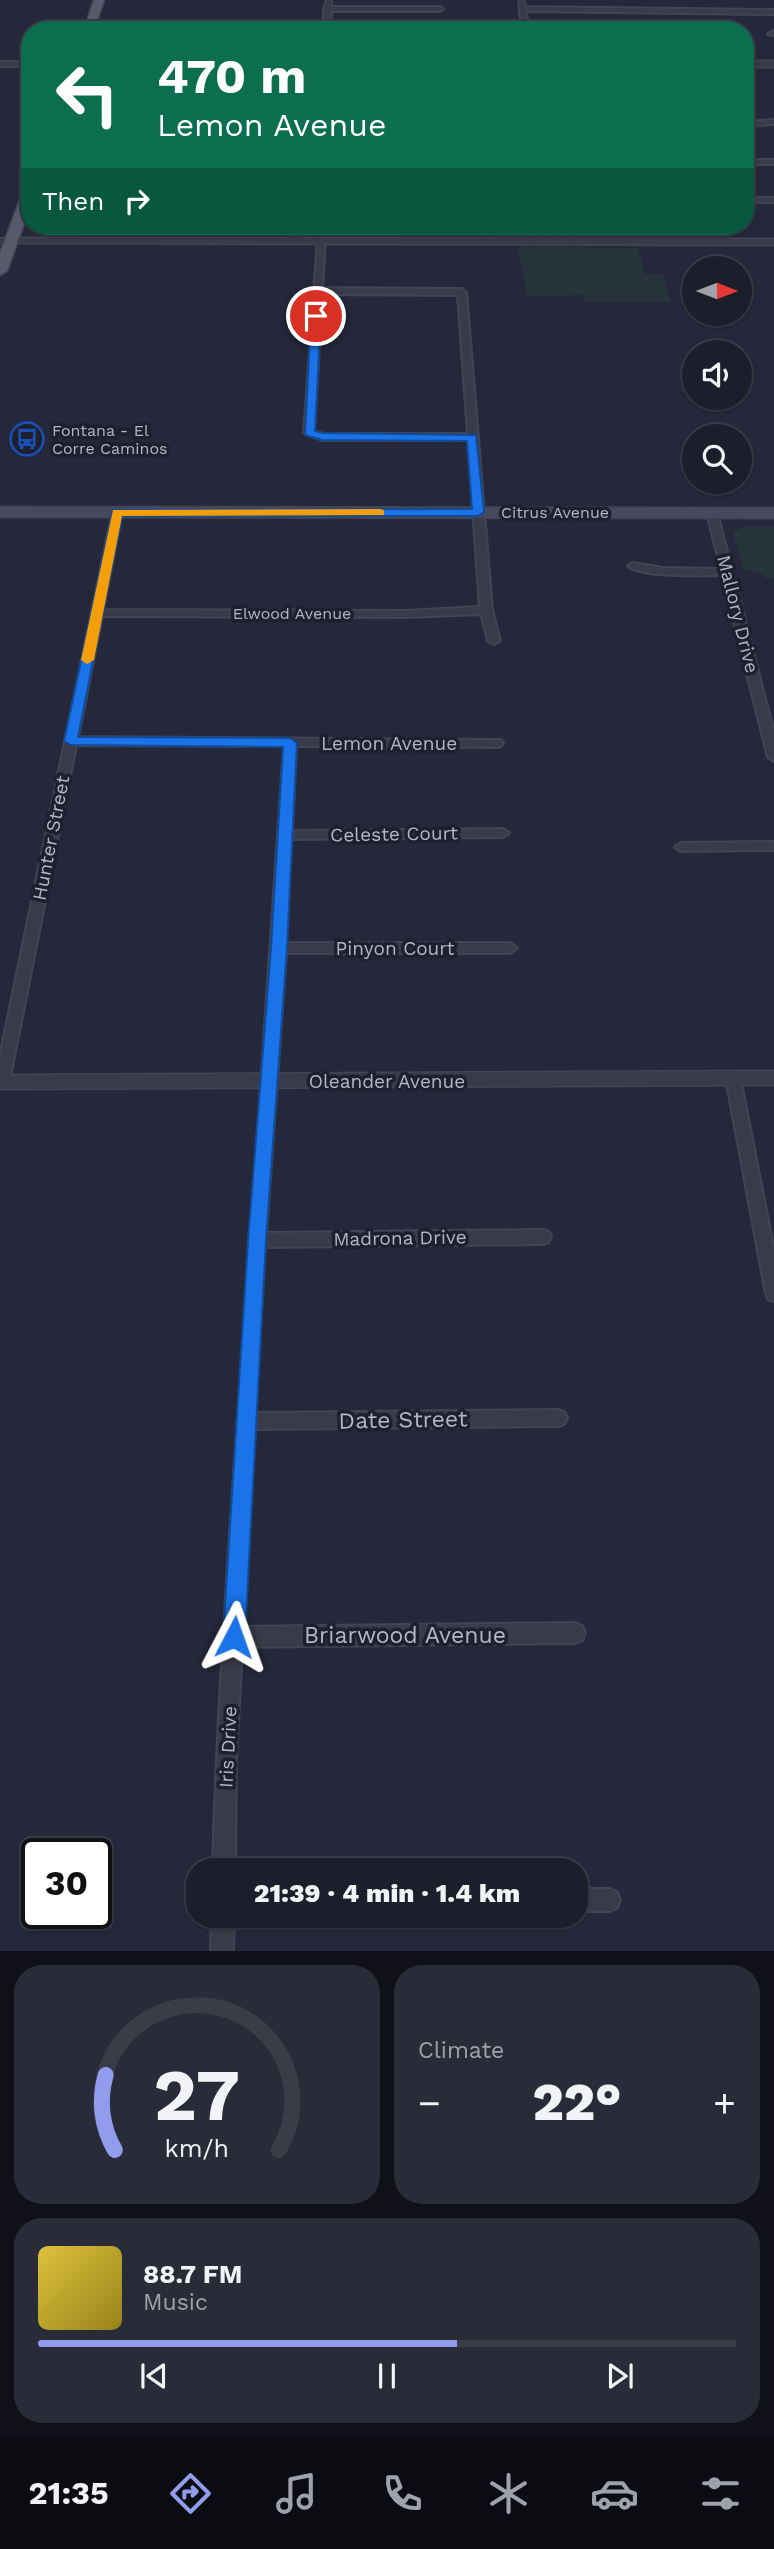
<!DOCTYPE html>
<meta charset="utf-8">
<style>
:root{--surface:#1c1e2c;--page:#292b38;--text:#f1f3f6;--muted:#a0a2a9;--line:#3a3c48;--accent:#929ced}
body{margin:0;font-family:"Work Sans",sans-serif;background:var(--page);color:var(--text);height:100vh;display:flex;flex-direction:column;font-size:26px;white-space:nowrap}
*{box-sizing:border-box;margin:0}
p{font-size:23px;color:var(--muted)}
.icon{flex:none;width:38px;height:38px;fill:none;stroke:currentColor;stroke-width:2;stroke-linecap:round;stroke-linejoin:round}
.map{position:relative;height:1951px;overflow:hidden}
.details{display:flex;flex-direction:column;gap:14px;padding:14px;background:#0f1018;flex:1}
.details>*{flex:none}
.guide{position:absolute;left:21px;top:21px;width:733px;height:214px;border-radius:28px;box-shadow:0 2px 5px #0004,0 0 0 2px var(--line);background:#0b6e4f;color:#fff;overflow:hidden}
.needle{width:46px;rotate:90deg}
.buttons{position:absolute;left:682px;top:256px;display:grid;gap:14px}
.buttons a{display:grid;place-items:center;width:70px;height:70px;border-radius:50%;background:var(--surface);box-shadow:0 2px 5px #0004,0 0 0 2px var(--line);font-size:35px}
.speed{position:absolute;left:21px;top:1838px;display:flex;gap:14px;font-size:35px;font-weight:700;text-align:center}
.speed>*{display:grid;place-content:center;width:91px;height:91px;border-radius:50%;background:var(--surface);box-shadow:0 2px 5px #0004,0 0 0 2px var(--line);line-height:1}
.speed .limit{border:4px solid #111;border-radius:10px;background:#fff;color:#111}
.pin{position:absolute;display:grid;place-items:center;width:60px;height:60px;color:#fff;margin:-30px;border:4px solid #fff;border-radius:50%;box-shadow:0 2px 7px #0007}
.me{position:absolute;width:77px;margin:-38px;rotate:4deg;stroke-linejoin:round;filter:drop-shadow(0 0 5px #0008)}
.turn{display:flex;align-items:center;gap:24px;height:147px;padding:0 21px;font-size:32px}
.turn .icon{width:91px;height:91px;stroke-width:2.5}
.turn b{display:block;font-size:49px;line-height:60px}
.then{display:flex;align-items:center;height:66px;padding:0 21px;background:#0003;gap:14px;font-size:26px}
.big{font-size:52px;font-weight:800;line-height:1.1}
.details .widget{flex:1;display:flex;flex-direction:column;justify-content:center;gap:10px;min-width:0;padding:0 24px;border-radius:28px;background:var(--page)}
.details .dial{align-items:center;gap:0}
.dial svg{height:182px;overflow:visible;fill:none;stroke:var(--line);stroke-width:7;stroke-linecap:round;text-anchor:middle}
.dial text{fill:var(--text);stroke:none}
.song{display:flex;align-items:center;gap:21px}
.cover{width:84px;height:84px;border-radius:10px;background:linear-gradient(135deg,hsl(50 70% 55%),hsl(50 70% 35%))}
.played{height:7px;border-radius:4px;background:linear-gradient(90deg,var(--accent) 60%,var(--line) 60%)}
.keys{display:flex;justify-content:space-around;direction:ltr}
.heat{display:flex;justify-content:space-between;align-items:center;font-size:38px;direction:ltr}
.details .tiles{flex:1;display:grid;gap:14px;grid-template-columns:1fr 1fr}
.widget:last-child{grid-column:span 2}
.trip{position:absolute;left:186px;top:1858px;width:402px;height:70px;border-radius:28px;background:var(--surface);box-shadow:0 2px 5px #0004,0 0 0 2px var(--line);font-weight:800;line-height:70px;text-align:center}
.dock{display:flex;height:112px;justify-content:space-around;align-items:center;background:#0b0c12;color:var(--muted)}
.dock .icon{width:49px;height:49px}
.dock .active{color:var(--accent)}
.dock b{font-size:32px;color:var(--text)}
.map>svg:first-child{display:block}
</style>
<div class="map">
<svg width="774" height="1951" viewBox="0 0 774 1951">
<rect width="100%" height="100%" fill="#25283a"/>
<path fill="#27333b" d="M518,247L638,248L645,274H663L670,302H584V295L527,296Z
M742,527H774V578L767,579L762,574L743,569L733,533Z"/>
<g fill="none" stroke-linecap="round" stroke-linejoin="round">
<defs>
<path id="minor" d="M327,0H331L332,7H440L443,9L440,11H331L330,30H324V9Z
M519,0H523L525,7L774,10V14L526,11L528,30H522Z
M774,31V35L768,34Z
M0,62H30V66H0Z
M774,120V124L746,126V122Z
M746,160H774V164H746Z
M746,198H774V202H746Z
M309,226H318L294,242H288V238Z
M318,238L325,240L322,288L462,289L466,292L492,610L500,641L494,644L488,641L481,614L405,617L102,616L78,737L501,740L503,743L501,746L497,747L296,746L292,831L503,829L509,833L503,837L291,839L286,943H510L517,948L510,953H286L266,1233L543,1230L549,1232L551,1237L549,1242L543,1244L265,1247L255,1413L558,1410L564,1412L567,1418L564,1424L558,1426L255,1429L243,1627L575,1623L582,1626L585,1633L582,1640L575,1643L242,1647L236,1758L235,1871H213C216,1748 224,1626 232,1503C248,1251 269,998 284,746L76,745L9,1082L7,1086L0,1087V1056L113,510H121L122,512L103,610L405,611L480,607L468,440H322L304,433ZM322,294L458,295L468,434H323L314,431Z
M0,239H11L15,241L11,243H0Z
M712,510L717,513L774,733V761L768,757L722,575C699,575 645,578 628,566L633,563L663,568L721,569L707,513Z
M774,842V850L681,851L675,847L681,843Z
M733,1072L738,1074L740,1078L774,1251V1301L768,1299L766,1294L726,1078L728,1074Z
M576,1889H609L617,1892L620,1900L617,1908L609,1911H576Z
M212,1916H234L233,1951H211Z"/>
<path id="tertiary" d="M746,61H774V67H746Z
M11,238L774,239V245L7,243V239Z
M774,1071V1085L0,1089V1075Z"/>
<path id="secondary" d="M0,507L774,508V518L0,517Z"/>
<path id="primary" d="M94,0H104L94,30H84Z
M30,185V207L7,271L0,275V253L24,189Z"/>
</defs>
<use href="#minor" stroke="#424453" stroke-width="4"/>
<use href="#tertiary" stroke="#424453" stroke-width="3"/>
<use href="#secondary" stroke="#424453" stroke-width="3"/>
<use href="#primary" stroke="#424453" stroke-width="3"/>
<use href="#minor" fill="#393b4a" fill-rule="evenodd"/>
<use href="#tertiary" fill="#393b4a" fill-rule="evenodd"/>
<use href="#secondary" fill="#47495d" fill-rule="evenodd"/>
<use href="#primary" fill="#575a6a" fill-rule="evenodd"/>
</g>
<path fill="#1a73e8" stroke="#114b97" stroke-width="2" d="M316,313L321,316L315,431L323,433L476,435L484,512L478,516H122L78,737L290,738L297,743L287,948L266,1240L245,1637L242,1645L234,1648L226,1645L223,1637L248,1240L271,948L283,747L71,745L64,741L113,510L472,509L467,441L322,440L305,435L311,316Z"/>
<path fill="#f59e0b" d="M380,509L384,510V515L122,516L94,660L87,664L81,660L113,510Z"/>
<defs>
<symbol id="bus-ring" viewBox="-11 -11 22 22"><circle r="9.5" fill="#1e202f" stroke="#1a4fb4" stroke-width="1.5"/><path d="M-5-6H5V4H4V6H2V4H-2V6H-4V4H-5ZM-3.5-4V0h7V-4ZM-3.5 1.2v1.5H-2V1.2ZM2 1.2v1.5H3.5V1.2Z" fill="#1a4fb4"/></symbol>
</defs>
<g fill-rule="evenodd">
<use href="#bus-ring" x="8" y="420" width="38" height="38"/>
</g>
<g text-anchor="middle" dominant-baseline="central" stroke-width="7" stroke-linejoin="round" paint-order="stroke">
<g font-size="16" fill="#b4b6c6" stroke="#1e202f" text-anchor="start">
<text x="52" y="430">Fontana - El<tspan x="52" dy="18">Corre Caminos</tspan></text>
</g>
<g font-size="16" fill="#b4b6c6" stroke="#1e202f">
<text x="555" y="512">Citrus Avenue</text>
<text x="292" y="613">Elwood Avenue</text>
</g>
<g font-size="19" fill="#b4b6c6" stroke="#1e202f">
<text transform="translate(738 614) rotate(76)">Mallory Drive</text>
<text x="389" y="743">Lemon Avenue</text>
<text transform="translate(394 834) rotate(-1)">Celeste Court</text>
<text transform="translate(51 838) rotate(-79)">Hunter Street</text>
<text x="395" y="948">Pinyon Court</text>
<text x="387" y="1081">Oleander Avenue</text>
<text transform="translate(400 1238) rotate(-1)">Madrona Drive</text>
<text transform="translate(228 1747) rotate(-87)">Iris Drive</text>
</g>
<g font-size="23" fill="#b4b6c6" stroke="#1e202f">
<text transform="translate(403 1420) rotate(-1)">Date Street</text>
<text x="405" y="1635">Briarwood Avenue</text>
</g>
</g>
</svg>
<div class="buttons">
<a><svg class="needle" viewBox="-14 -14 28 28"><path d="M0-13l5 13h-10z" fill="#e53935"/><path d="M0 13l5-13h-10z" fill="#a0a2a9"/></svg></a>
<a><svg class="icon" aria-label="sound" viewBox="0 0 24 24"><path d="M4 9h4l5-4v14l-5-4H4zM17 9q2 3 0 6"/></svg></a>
<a><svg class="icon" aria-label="search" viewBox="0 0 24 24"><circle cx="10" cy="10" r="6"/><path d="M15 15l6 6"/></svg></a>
</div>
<div class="speed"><div class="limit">30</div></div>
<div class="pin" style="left:316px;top:316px;background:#d93025"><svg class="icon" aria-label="arrive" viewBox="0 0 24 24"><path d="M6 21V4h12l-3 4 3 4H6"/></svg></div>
<svg class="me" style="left:234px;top:1637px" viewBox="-20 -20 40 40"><path d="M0-17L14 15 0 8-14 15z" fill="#1a73e8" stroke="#fff" stroke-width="4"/></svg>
<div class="trip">21:39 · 4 min · 1.4 km</div>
<div class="guide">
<div class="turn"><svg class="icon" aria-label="left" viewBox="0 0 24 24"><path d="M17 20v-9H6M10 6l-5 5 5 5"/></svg><div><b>470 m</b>Lemon Avenue</div></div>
<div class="then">Then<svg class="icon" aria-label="right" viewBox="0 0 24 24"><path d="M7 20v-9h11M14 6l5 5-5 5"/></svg></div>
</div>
</div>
<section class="details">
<div class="tiles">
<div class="widget dial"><svg viewBox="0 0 100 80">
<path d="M14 69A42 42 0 1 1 86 69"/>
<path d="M14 69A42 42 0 0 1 10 36" stroke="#929ced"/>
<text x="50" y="56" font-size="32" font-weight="700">27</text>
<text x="50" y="72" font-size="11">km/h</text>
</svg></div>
<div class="widget"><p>Climate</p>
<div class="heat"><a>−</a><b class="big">22°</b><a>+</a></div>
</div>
<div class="widget">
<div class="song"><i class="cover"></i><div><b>88.7 FM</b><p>Music</p></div></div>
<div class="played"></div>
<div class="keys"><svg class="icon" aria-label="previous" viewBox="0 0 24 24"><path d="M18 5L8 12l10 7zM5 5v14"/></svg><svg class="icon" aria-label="pause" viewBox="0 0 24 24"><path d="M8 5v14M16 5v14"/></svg><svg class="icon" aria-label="next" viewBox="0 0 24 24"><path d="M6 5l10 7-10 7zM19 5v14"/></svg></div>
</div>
</div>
</section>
<nav class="dock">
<b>21:35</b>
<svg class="icon active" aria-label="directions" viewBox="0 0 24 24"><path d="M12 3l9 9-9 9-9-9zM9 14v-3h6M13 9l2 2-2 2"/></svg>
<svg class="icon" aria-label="music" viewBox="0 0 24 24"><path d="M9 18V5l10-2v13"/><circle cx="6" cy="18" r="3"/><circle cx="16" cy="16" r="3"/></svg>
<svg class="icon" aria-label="phone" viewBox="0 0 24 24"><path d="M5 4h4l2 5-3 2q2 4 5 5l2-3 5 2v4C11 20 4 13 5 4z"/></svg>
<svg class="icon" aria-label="climate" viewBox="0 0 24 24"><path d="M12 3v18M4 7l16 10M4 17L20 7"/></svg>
<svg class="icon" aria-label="car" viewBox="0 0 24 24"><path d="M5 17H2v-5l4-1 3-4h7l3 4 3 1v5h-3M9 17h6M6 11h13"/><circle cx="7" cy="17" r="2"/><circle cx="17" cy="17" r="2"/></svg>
<svg class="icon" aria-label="filters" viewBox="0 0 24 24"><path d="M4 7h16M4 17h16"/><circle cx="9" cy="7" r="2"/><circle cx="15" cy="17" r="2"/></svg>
</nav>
